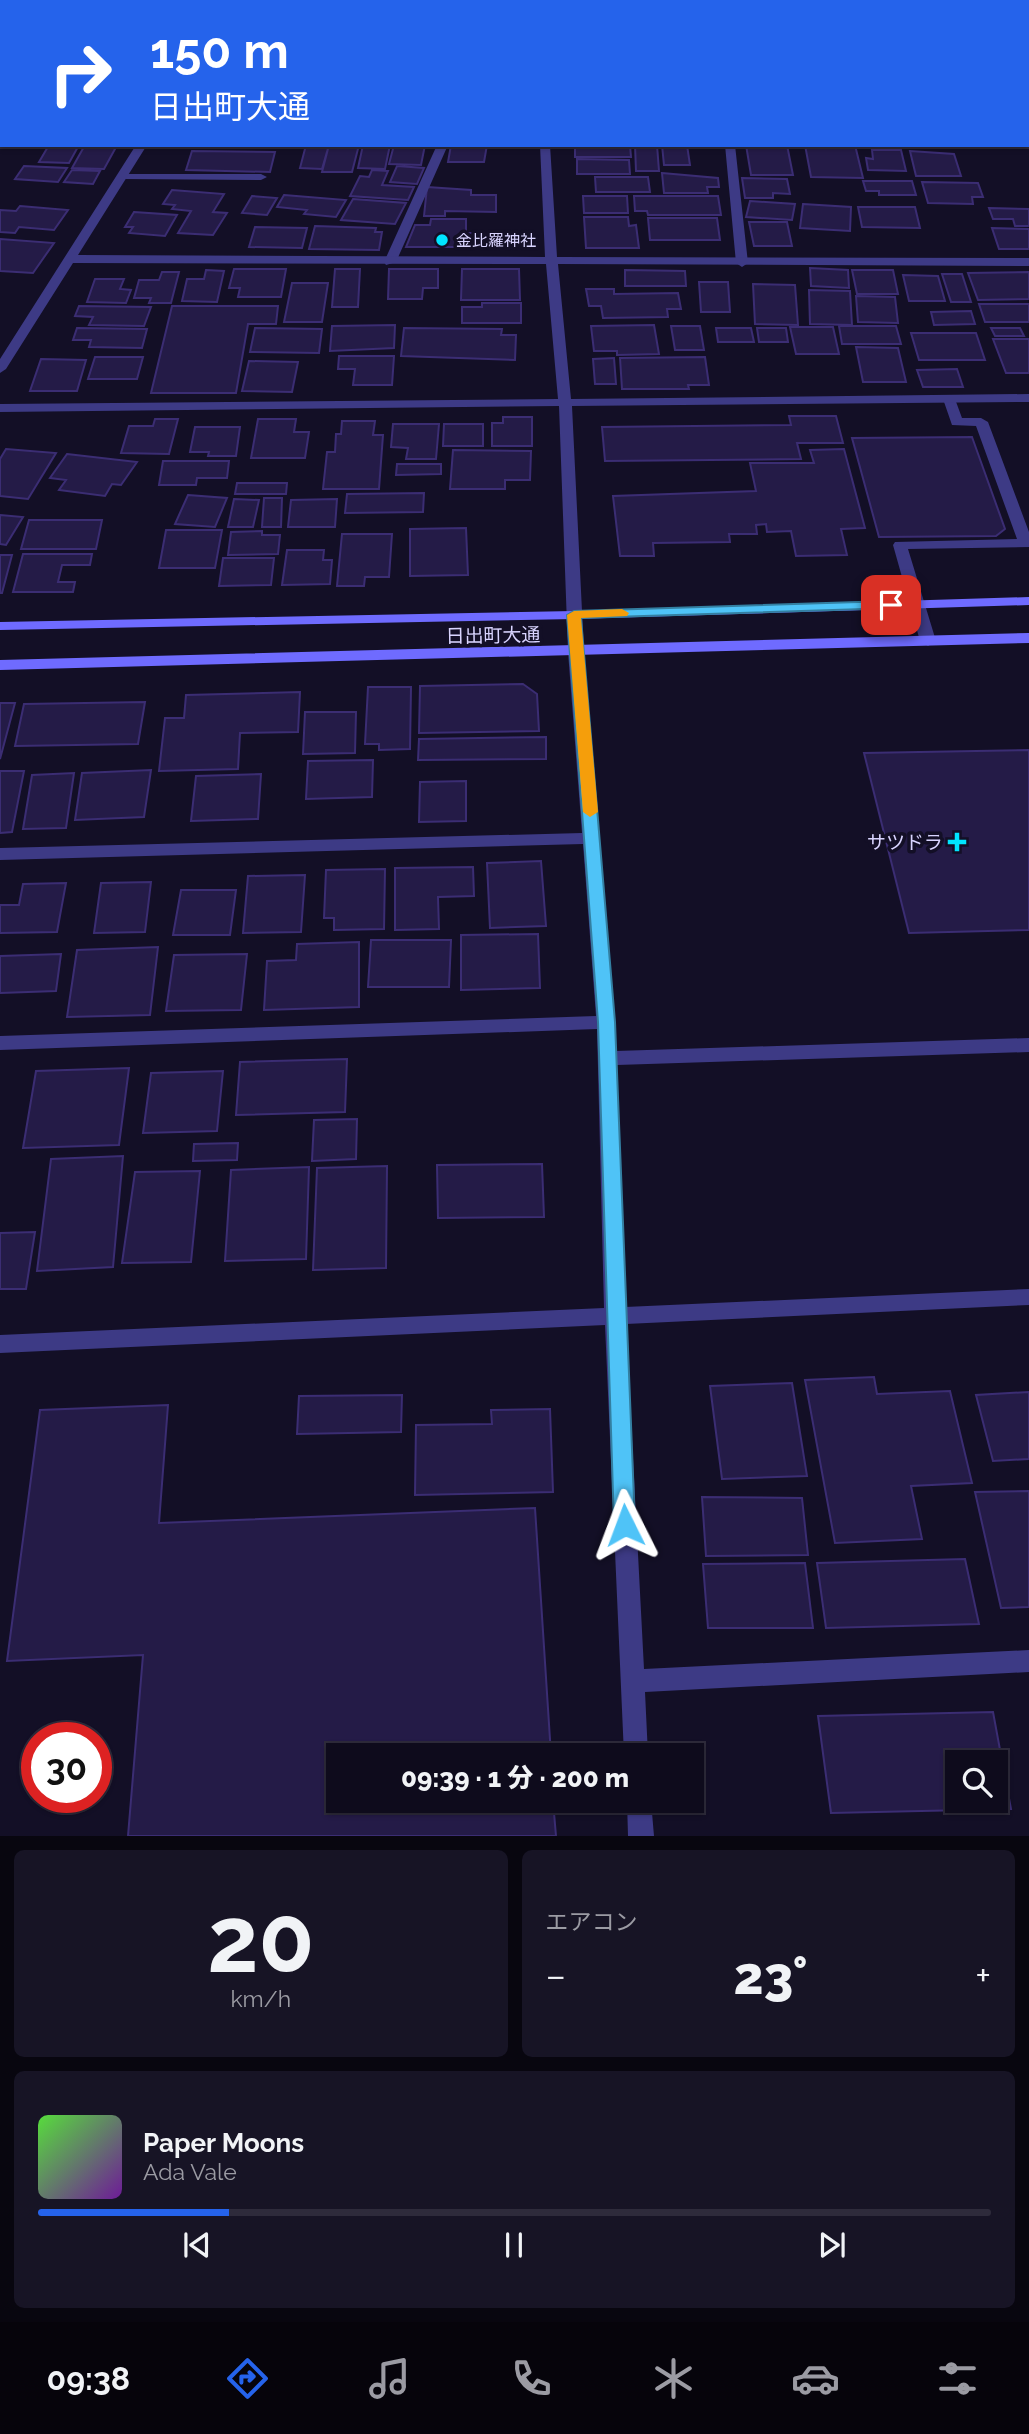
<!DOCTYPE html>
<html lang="ja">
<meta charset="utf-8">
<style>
:root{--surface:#0e0b1c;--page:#171425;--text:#f1f3f6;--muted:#9b9ba3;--line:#2e2b3b;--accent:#2563eb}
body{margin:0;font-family:Raleway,"Noto Sans JP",sans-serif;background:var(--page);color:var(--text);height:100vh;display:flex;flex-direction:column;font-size:26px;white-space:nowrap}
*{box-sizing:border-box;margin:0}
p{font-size:23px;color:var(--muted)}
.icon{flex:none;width:38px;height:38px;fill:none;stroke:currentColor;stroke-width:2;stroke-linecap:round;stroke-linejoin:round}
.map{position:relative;height:1836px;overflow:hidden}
.details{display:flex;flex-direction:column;gap:14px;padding:14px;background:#08060f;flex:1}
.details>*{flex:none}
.banner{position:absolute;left:0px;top:0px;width:1029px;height:147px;box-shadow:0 2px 5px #0004,0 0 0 2px var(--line);background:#2563eb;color:#fff;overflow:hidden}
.controls{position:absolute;left:945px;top:1750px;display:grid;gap:14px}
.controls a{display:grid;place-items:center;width:63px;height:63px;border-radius:0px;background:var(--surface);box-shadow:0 2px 5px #0004,0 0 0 2px var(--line);font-size:35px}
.speed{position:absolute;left:21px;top:1722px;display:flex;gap:14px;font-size:35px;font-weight:700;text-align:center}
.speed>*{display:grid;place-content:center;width:91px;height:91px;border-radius:50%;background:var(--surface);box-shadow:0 2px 5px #0004,0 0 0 2px var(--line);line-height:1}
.speed .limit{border:10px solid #d22;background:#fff;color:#111}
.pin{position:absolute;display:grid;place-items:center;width:60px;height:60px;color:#fff;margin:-30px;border-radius:14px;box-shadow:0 4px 10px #0006}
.me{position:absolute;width:77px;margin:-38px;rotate:357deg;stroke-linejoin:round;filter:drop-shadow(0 0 5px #0008)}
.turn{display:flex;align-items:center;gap:24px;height:147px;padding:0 35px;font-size:32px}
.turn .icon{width:91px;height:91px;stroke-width:2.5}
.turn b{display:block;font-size:49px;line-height:60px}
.big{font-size:52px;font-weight:800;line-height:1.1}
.details .widget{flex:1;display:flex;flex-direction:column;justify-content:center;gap:10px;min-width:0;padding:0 24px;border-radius:10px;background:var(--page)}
.details .dial{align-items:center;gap:0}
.dial b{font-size:91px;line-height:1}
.song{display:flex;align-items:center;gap:21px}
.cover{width:84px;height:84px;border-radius:10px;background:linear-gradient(135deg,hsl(110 70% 55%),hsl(280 70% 35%))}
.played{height:7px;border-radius:4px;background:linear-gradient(90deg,var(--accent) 20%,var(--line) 20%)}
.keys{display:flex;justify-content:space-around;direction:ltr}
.heat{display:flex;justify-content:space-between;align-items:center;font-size:38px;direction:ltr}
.details .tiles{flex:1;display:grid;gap:14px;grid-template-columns:1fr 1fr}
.widget:last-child{grid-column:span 2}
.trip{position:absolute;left:326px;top:1743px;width:378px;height:70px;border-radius:0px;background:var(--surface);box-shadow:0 2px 5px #0004,0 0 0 2px var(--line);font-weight:800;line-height:70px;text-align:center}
.tabs{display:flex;height:112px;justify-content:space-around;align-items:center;background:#06040b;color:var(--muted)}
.tabs .icon{width:49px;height:49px}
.tabs .current{color:var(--accent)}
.tabs b{font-size:32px;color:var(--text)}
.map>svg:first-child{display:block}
</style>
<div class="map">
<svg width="1029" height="1836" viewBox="0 0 1029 1836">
<rect width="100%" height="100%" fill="#130f26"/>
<path fill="#241b47" stroke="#3b2d73" stroke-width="2" fill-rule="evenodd" d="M0,0H88L2,2V6Z
M143,0H208L141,2Z
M49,145H79L69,163L39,162Z
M85,145H110L115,149L104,169L72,168Z
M306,145H329L322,169L300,168Z
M329,145H359L352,172H322Z
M363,145H390L385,169L358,168Z
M394,145H425L421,165L389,164Z
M451,145H487L484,162H448Z
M575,145H630L631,157H575Z
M635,145H657L659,171H636Z
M662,145H687L690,165H664Z
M746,145H787L793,175H751Z
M805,145H855L863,178L811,177Z
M872,150H901L906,171L868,170L866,158L873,159Z
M192,151L275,152L270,172L186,170Z
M910,151L954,154L961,176H916Z
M577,159L629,160L630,174H577Z
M24,166L67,168L58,182L15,179Z
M397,166L424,168L417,184L390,182Z
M72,170L100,171L93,184L64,182Z
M372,170L388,171L382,185L414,187L408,200L350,196L360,176L369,177Z
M662,173L718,178L719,187H707L708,193H664Z
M595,177H648L650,192H596Z
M742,178L787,179L790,194L773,193V198H745Z
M863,181H912L916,195H879V191H866Z
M922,182L978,183L983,197H972L973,204L928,203Z
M427,187L471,190V195H496V212L445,211V216H424Z
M172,190L224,194L213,212L227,213L213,235L178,233L191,211L172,209L175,205L163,204Z
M284,195L346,200L336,217L304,214L307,210L277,207Z
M252,196L277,198L267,215L242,213Z
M583,196H627L628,213H584Z
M634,196H718L721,215H648L647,211H635Z
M353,199L406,203L395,224L341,220Z
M750,201L795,204L792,220L746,217Z
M803,204L851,207L850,231L800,228Z
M20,206L68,210L54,230L19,227L15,233L0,232V210L16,211Z
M858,207H915L920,228L862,227Z
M989,208L1029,209V226H1015L1013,219H993Z
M134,212L177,215L165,236L129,233L133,227H125Z
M584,217H628L629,226L636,225L639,248H586Z
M648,218H717L720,240H650Z
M431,219H466V233H476V247H406L415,225H430Z
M749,222H787L792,246H754Z
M315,226L376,228L375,232H382L379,250L309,249Z
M255,227L307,228L302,248L249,247Z
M992,228L1029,229V249H999Z
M0,239L54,243L33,273L0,271Z
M810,268L848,270L849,288L811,286Z
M234,269H286L281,297H238L240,288H229Z
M335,269H360L358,307H332Z
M389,269H438V288H423L422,299H388Z
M462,269H519L520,300H461Z
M206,270L224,271L217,302L182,301L187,279H204Z
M625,270L685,271L686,286H625Z
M852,270H893L898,294H857Z
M162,272H179L171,303H149L151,298H134L139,280H159Z
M1029,272V299L978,300L968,273Z
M942,274H962L971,302H951Z
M903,275L938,276L945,301H909Z
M95,279H124L120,289L131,290L126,303L87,302Z
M699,282H728L730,312H701Z
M292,283H328L322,322H284Z
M753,284L795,285L798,325L755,324Z
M586,289H614V294L678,293L681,309H667L668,317L603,318L601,306H589Z
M809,290L850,291L852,325L810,324Z
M856,296L895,297L898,323L858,322Z
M482,303H521V323H462V307H482Z
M979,304H1029V322H985Z
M79,306L151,307L144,326L89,325L93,317L75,316Z
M172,306H278L276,324H248L236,393H151Z
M971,311L975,324L934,325L931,312Z
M395,325L394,348L330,351L332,326Z
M654,325L659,354L617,355V351H594L591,326Z
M671,326H700L704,350H675Z
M839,326H896L901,344H842Z
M790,327H833L839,354H796Z
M77,328L147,329L142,348L89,347L91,340H73Z
M255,328L322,329L319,353L250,352Z
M404,328L502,329L501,335H516L515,360L401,356Z
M716,328H751L754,342H718Z
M757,328H786L788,342H759Z
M991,328H1020L1024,336H995Z
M911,333H976L985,360H919Z
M993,339H1029V373H1006Z
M856,347L898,348L906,382H863Z
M339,356H394L392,385H353L355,369H338Z
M95,357H143L137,379H88Z
M705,357L709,385H688L689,389H622L620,358Z
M614,358L616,384H595L593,359Z
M41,359L86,360L77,391H30Z
M249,361L298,362L292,392L242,391Z
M957,369L963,387H923L917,370Z
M789,416H836L843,443H797L801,459L605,461L602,427L791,425Z
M503,417H532V446H492V423H503Z
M155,419H178L169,454L121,453L129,426H153Z
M258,419H296L294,432H309L305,458H251Z
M342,421H375L373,435H383L379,489H323L327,452H335L336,434H341Z
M393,424H439L436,459H406L408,448L391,447Z
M444,424H483V446H443Z
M195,427H240L236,456H208L209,452H190Z
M972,437L1005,529L996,536L879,537L852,438Z
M6,449L56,453L28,499L0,496V459Z
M844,449L865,528L841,529L847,555L796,556L791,531L767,532L766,524L756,525L757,534H729L730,542L653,543L654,556H620L613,496L756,491L750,463H814L810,450Z
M453,450L531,451L530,480H505V489H450Z
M67,454L137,462L121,485L112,484L105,496L59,490L66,480L50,478Z
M163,461H229L227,478H197L196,485H159Z
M397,464H441V474L396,475Z
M237,483H287L286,494H235Z
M424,493L423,512L345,513L347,494Z
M188,495L227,498L215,527L175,524Z
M264,498H282L281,527H262Z
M234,499L259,500L253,527H228Z
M337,499L335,527H288L291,500Z
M0,515L23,517L6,545L0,544Z
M29,520H102L96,549H21Z
M466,528L468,575L410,576V529Z
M166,530H222L215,568H159Z
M262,531V535H280L278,554L228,555L231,532Z
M342,534H392L389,577H365L364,586H337Z
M287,550H324L323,560H332L330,584L282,585Z
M23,554H92L90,565H62L58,582H75L73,592H13Z
M0,555H12L2,593H0Z
M223,558H274L271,585L219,586Z
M523,684L537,694L539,731L419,733L420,686Z
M368,687H411L410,749L379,750V744H365Z
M300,692L298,732L240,733L238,769L159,771L165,718H184L186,695Z
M145,702L138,744L15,746L24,704Z
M0,703H15L0,759Z
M305,712H356L355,753L303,754Z
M546,737V759L418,760L419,739Z
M1029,750V930L909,933L864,753Z
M373,760L372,797L306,799L308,761Z
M151,770L144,817L75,820L82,773Z
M0,771H24L12,832L0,833Z
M74,773L66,828L23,829L32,775Z
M261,774L258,819L191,821L196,776Z
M466,781V821L419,822L420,782Z
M541,861L546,926L490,928L487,863Z
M473,867L474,896L438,897L439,929L395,930V868Z
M385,869L384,929L334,930V918H324L326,870Z
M305,875L301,932L243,933L248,876Z
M151,882L145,932L94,933L101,883Z
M66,883L57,932L0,933V905H19L23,884Z
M181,890H236L230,935H173Z
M538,934L540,988L461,990V935Z
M371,940H451L449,987H368Z
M359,942V1007L264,1010L267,961L296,960L297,944Z
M158,947L150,1015L67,1017L77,950Z
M61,954L56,991L0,993V956Z
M247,954L241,1010L166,1011L174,955Z
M347,1059L345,1112L236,1115L240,1062Z
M129,1068L119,1145L23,1148L36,1071Z
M223,1071L217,1131L143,1133L151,1073Z
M357,1119L356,1159L312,1161L314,1120Z
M238,1143L237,1160L193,1161L194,1144Z
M123,1156L113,1267L37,1271L51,1159Z
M542,1164L544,1217L438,1218L437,1165Z
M387,1166L386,1268L313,1270L317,1168Z
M309,1167L306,1259L225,1261L231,1170Z
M200,1171L191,1262L122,1263L135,1172Z
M35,1232L26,1289H0V1233Z
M874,1377L877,1394L950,1391L972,1483L911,1486L922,1539L835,1543L805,1380Z
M792,1383L807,1476L722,1479L710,1386Z
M1029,1392V1459L993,1461L976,1395Z
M402,1395L401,1432L297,1434L299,1396Z
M168,1405L159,1523L535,1508L551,1755H338V1801H553L556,1836H128L143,1655L7,1661L40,1410Z
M550,1409L553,1492L415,1495L416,1425L492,1424L491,1410Z
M1029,1491V1607L1001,1608L975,1492Z
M702,1497L802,1498L808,1555L706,1556Z
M965,1559L979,1624L826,1628L817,1563Z
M805,1563L813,1628H708L703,1564Z
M993,1712L1011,1809L831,1813L818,1716ZM957,1762H996V1801H957Z"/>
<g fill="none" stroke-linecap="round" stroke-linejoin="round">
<path fill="#3d3a85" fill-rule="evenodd" d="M374,0H384V2H374Z
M1027,86H1029V92H1027Z
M437,145H448L396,262L386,265L384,262Z
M725,145H735L748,263L742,267L736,263Z
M118,174H261L267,177L261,180L122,179L118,178Z
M949,395L955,399L962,418H981L988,422L1029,532V547L908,549L936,641L928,646L920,641L893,545L895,542L1017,539L976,426L952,425L943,399Z"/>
<path fill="#3d3a85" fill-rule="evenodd" d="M231,0H241L230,2Z
M529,0H539V2H529Z
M796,0H806V2H796Z
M136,145H147L78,255L545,257L540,145H550L557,257L1029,258V266L558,264L571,399L1029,394V402L572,406L584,652L616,1051L1029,1038V1052L617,1065L625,1307L1029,1289V1305L626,1324L644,1669L1029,1650V1672L645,1692L648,1755H624L605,1325L0,1353V1335L604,1308L597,1029L0,1050V1036L596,1016L583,844L0,860V848L582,833L568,652L559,406L0,412V404L558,399L546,264L73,263L6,369L0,373V359Z
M627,1801H651L654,1836H628Z"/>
<path fill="#6f6bff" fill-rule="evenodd" d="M0,127H2V133H0Z
M1027,128H1029V134H1027Z
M1029,597V605L574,619L0,630V622L574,611Z
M1029,633V643L0,670V660Z"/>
</g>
<path fill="#4fc3f7" stroke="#337fa1" stroke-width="2" d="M891,601L896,602V608L581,618L615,1022L635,1525L632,1531L625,1534L617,1531L614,1525L598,1022L567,615L574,611Z"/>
<path fill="#f59e0b" d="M622,609L629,613L627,616L581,618L598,812L590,817L583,812L567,615L574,611Z"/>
<g fill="#00e5ff" stroke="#130f26" stroke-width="2.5">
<circle cx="442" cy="240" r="7"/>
<path d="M953.5 831.5h7v7h7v7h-7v7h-7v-7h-7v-7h7z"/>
</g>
<g text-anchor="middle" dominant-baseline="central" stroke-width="7" stroke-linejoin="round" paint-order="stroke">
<g font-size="16" fill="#d9d4ff" stroke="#130f26" text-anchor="start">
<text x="456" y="240">金比羅神社</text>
</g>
<g font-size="19" fill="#d9d4ff" stroke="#130f26">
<text transform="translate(493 635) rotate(-1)">日出町大通</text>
</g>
<g font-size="19" fill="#d9d4ff" stroke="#130f26" text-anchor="end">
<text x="943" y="842">サツドラ</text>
</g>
</g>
</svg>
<div class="controls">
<a><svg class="icon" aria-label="search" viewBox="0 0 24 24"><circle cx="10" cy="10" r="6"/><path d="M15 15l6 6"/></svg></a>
</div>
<div class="speed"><div class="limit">30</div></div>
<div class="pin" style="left:891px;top:605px;background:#d93025"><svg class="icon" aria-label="arrive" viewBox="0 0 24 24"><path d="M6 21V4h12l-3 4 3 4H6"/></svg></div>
<svg class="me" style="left:625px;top:1525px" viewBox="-20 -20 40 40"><path d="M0-17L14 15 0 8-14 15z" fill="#4fc3f7" stroke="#fff" stroke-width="4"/></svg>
<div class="trip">09:39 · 1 分 · 200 m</div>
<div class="banner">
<div class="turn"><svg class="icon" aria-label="right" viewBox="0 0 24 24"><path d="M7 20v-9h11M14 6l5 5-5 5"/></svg><div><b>150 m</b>日出町大通</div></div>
</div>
</div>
<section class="details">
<div class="tiles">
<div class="widget dial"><b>20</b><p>km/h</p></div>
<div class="widget"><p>エアコン</p>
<div class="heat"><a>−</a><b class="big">23°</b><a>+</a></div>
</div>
<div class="widget">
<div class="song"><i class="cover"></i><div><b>Paper Moons</b><p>Ada Vale</p></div></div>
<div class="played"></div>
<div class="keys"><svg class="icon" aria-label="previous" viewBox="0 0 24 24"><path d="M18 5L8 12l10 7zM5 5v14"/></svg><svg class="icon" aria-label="pause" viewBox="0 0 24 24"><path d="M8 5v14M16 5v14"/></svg><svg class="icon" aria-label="next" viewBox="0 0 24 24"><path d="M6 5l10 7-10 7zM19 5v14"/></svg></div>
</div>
</div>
</section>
<nav class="tabs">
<b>09:38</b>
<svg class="icon current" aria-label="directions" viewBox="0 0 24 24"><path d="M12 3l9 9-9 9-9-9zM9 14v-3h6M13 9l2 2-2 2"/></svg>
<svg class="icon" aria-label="music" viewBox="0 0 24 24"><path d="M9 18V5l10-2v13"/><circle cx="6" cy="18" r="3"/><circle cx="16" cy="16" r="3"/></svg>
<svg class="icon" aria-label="phone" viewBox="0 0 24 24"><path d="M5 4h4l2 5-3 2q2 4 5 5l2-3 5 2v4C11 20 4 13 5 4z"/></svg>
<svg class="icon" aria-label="climate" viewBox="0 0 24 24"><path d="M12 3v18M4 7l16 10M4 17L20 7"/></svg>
<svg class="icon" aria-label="car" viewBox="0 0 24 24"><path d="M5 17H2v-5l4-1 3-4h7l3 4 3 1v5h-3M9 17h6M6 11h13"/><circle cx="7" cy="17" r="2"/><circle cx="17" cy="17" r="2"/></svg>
<svg class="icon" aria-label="filters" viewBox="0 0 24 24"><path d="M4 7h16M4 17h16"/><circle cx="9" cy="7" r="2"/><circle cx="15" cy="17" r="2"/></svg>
</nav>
